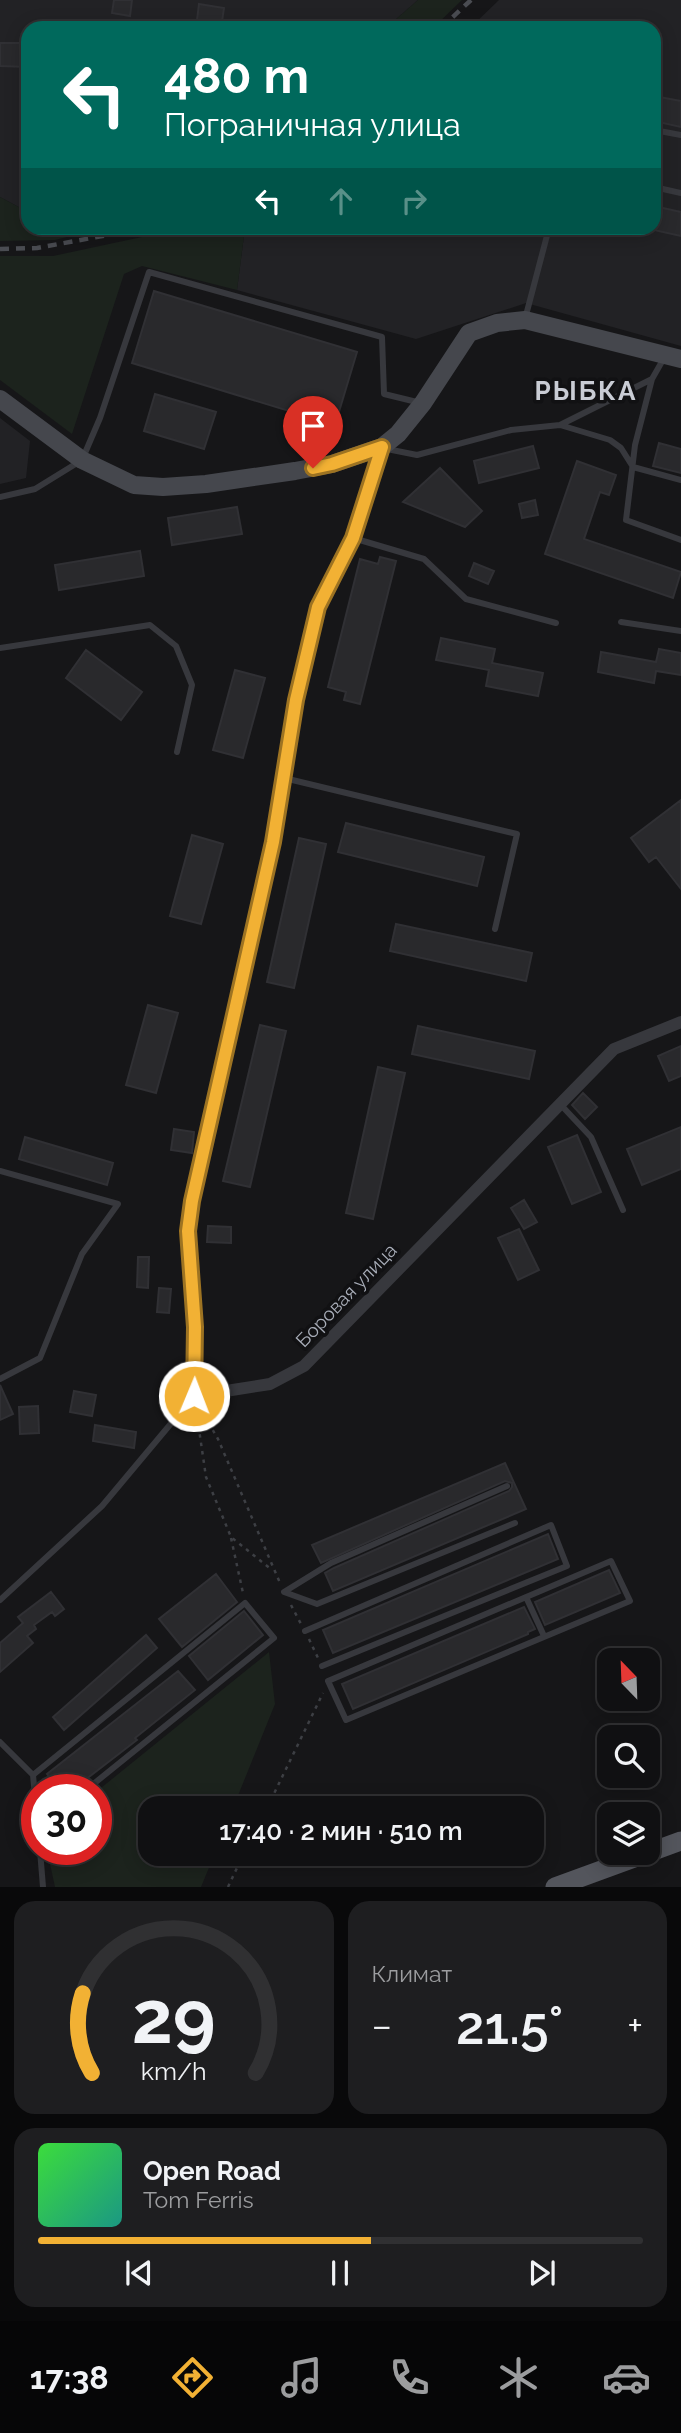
<!DOCTYPE html>
<html lang="ru">
<meta charset="utf-8">
<style>
:root{--surface:#101012;--page:#1e1e20;--text:#f1f3f6;--muted:#9c9d9f;--line:#303032;--accent:#f2b134}
body{margin:0;font-family:Raleway,sans-serif;background:var(--page);color:var(--text);height:100vh;display:flex;flex-direction:column;font-size:26px;white-space:nowrap}
*{box-sizing:border-box;margin:0}
p{font-size:23px;color:var(--muted)}
.icon{flex:none;width:38px;height:38px;fill:none;stroke:currentColor;stroke-width:2;stroke-linecap:round;stroke-linejoin:round}
.map{position:relative;height:1887px;overflow:hidden}
.details{display:flex;flex-direction:column;gap:14px;padding:14px;background:#09090a;flex:1}
.details>*{flex:none}
.hud{position:absolute;left:21px;top:21px;width:640px;height:214px;border-radius:21px;box-shadow:0 4px 18px #0003,0 0 0 2px var(--line);background:#00695c;color:#fff;overflow:hidden}
.needle{width:46px;rotate:337deg}
.controls{position:absolute;left:597px;top:1648px;display:grid;gap:14px}
.controls a{display:grid;place-items:center;width:63px;height:63px;border-radius:14px;background:var(--surface);box-shadow:0 4px 18px #0003,0 0 0 2px var(--line);font-size:35px}
.speed{position:absolute;left:21px;top:1774px;display:flex;gap:14px;font-size:35px;font-weight:700;text-align:center}
.speed>*{display:grid;place-content:center;width:91px;height:91px;border-radius:50%;background:var(--surface);box-shadow:0 4px 18px #0003,0 0 0 2px var(--line);line-height:1}
.speed .limit{border:10px solid #d22;background:#fff;color:#111}
.pin{position:absolute;display:grid;place-items:center;width:60px;height:60px;color:#fff;margin:-72px -30px;border-radius:50% 50% 50% 0;rotate:-45deg;box-shadow:0 0 7px #0007}
.pin .icon{rotate:45deg}
.me{position:absolute;width:77px;margin:-38px;rotate:1deg;stroke-linejoin:round;filter:drop-shadow(0 0 5px #0008)}
.turn{display:flex;align-items:center;gap:24px;height:147px;padding:0 28px;font-size:32px}
.turn .icon{width:91px;height:91px;stroke-width:2.5}
.turn b{display:block;font-size:49px;line-height:60px}
.lanes{display:flex;align-items:center;height:66px;padding:0 28px;background:#0003;justify-content:center;gap:35px;direction:ltr}
.lanes .off{opacity:.35}
.big{font-size:52px;font-weight:600;line-height:1.1}
.details .widget{flex:1;display:flex;flex-direction:column;justify-content:center;gap:10px;min-width:0;padding:0 24px;border-radius:21px;background:var(--page)}
.details .dial{align-items:center;gap:0}
.dial svg{height:182px;overflow:visible;fill:none;stroke:var(--line);stroke-width:7;stroke-linecap:round;text-anchor:middle}
.dial text{fill:var(--text);stroke:none}
.song{display:flex;align-items:center;gap:21px}
.cover{width:84px;height:84px;border-radius:10px;background:linear-gradient(135deg,hsl(120 70% 55%),hsl(170 70% 35%))}
.played{height:7px;border-radius:4px;background:linear-gradient(90deg,var(--accent) 55%,var(--line) 55%)}
.keys{display:flex;justify-content:space-around;direction:ltr}
.heat{display:flex;justify-content:space-between;align-items:center;font-size:38px;direction:ltr}
.details .tiles{flex:1;display:grid;gap:14px;grid-template-columns:1fr 1fr}
.widget:last-child{grid-column:span 2}
.trip{position:absolute;left:138px;top:1796px;width:406px;height:70px;border-radius:21px;background:var(--surface);box-shadow:0 4px 18px #0003,0 0 0 2px var(--line);font-weight:600;line-height:70px;text-align:center}
.tab-bar{display:flex;height:112px;justify-content:space-around;align-items:center;background:#060607;color:var(--muted)}
.tab-bar .icon{width:49px;height:49px}
.tab-bar .selected{color:var(--accent)}
.tab-bar b{font-size:32px;color:var(--text)}
.map>svg:first-child{display:block}
</style>
<div class="map">
<svg width="681" height="1887" viewBox="0 0 681 1887">
<rect width="100%" height="100%" fill="#161618"/>
<path fill="#222225" d="M0,0H418L386,28H28V212L0,197Z
M499,0H681V346L526,303L416,339L237,290L245,228H654V28H470Z
M0,418L30,441L26,478L0,484Z"/>
<path fill="#1c231d" d="M418,0H462L433,28H386Z
M0,197L28,212V228H102L55,240L0,241Z
M184,228H245L237,290L142,266L124,274L72,434L0,380V256H53Z
M269,1652L275,1704L233,1808H150V1853H215L201,1887H55L47,1850H96V1792Z"/>
<path fill="#29292c" stroke="#303034" stroke-width="2" d="M114,0H132L130,16L112,13Z
M199,4L224,8L221,28H196Z
M0,43H28V67L0,66Z
M654,96L681,101V127L654,121Z
M654,206L681,212V236L654,230Z
M154,291L357,352L335,425L132,363Z
M155,394L216,412L204,449L144,431Z
M659,443L681,449V473L653,466Z
M533,446L539,468L479,483L474,461Z
M577,461L616,475L609,495L600,492L584,539L681,572L673,598L545,554Z
M440,468L482,511L465,527L403,502Z
M535,500L538,515L522,518L519,504Z
M237,507L242,534L172,545L168,518Z
M140,551L144,576L59,590L55,565Z
M380,557L396,561L360,704L344,700L346,692L328,687L360,559L378,564Z
M474,563L494,571L488,584L469,576Z
M441,638L495,649L492,663L543,673L538,696L486,686L489,670L436,660Z
M659,649L681,653V675L656,671L654,683L598,672L601,652L656,662Z
M86,650L142,692L121,720L66,678Z
M235,670L265,678L243,758L213,750Z
M681,800V889L656,857L649,862L631,838Z
M346,823L484,857L477,886L338,852Z
M192,835L223,844L201,924L170,916Z
M299,838L326,844L294,988L267,982Z
M396,924L532,953L526,981L390,951Z
M148,1005L178,1013L156,1093L126,1085Z
M260,1025L286,1031L250,1187L223,1181Z
M418,1026L535,1051L529,1079L412,1054Z
M681,1046V1076L669,1081L658,1056Z
M378,1067L405,1073L373,1219L346,1213Z
M583,1093L597,1107L585,1119L572,1105Z
M681,1127V1169L642,1185L627,1149Z
M174,1129L194,1132L192,1153L171,1150Z
M577,1135L601,1192L572,1204L548,1147Z
M25,1137L113,1163L107,1185L19,1159Z
M524,1200L537,1222L524,1229L511,1208Z
M208,1226L231,1227V1243L207,1242Z
M519,1229L539,1270L518,1280L498,1238Z
M138,1257H149L148,1288L137,1287Z
M159,1288L171,1289L169,1313L157,1312Z
M0,1385L13,1414L0,1420Z
M74,1391L96,1395L92,1416L70,1412Z
M38,1406L39,1433L20,1434L19,1407Z
M95,1425L136,1432L134,1448L93,1441Z
M505,1463L526,1509L333,1591L325,1573L334,1568L509,1491L512,1487V1483L505,1481L321,1563L312,1545Z
M548,1534L558,1559L333,1653L323,1630Z
M609,1570L620,1593L545,1625L535,1602Z
M216,1574L237,1602L182,1647L159,1619Z
M51,1592L64,1609L55,1616L52,1612L34,1625L36,1629L27,1636L33,1643L0,1672V1643L23,1623L18,1617Z
M524,1607L535,1629L528,1632V1634L353,1709L342,1684Z
M244,1611L263,1635L208,1680L189,1656Z
M146,1635L157,1648L64,1730L53,1717Z
M178,1671L195,1690L135,1738L137,1740L72,1790H59L47,1774Z"/>
<g fill="none" stroke-linecap="round" stroke-linejoin="round">
<path stroke="#3d3f44" stroke-width="2.5" stroke-dasharray="3.5 5" stroke-linecap="butt" d="M200,1408L218,1439L280,1583
M196,1409L206,1477L231,1537L272,1570
M231,1538L243,1593
M291,1605L301,1624
M309,1639L318,1658
M267,1808L323,1693
M228,1887L244,1853"/>
<path stroke="#37383d" stroke-width="6" d="M495,26L506,28
M654,130L681,135
M654,187L681,193
M525,319L549,228
M652,379L635,445L626,520L681,540
M560,425L610,440L621,448L633,467L681,480
M387,449L417,455L511,430L560,425L652,379L664,358
M0,497L35,489L82,460L100,418L149,272L382,337L384,394L421,403
M353,538L424,559L466,599L556,623
M621,622L681,631
M0,648L150,625L176,646L192,685L177,752
M284,778L517,834L495,929
M560,1104L591,1137L623,1210
M0,1171L118,1204L82,1254L40,1358L0,1379
M507,1486L331,1563L284,1592L317,1604L515,1523
M611,1561L630,1601L346,1720L328,1681Z
M526,1597L544,1636
M0,1600L102,1506L194,1396
M305,1631L551,1525L567,1566L322,1666
M0,1742L33,1775L37,1817
M33,1775L245,1603L274,1638L86,1790
M40,1850L43,1887"/>
<path stroke="#37383d" stroke-width="12" d="M382,447L353,538L318,607L296,700L273,842L192,1201L188,1231L195,1327L194,1396L270,1384L304,1366L614,1049L681,1022"/>
<path stroke="#45474d" stroke-width="18" d="M0,399L82,460L134,485L163,487L206,484L295,471L332,464L382,447L398,434L423,403L469,333L497,323L525,320L681,359"/>
<path stroke="#53555c" stroke-width="19" d="M555,1887L681,1841"/>
<path stroke="#4a4c52" stroke-width="4.5" stroke-dasharray="9 7" stroke-linecap="butt" d="M441,28L471,0
M0,249L37,248L146,228"/>
</g>
<g fill="none" stroke-linecap="round" stroke-linejoin="round">
<defs>
<path id="route" d="M194,1396L195,1327L188,1231L192,1201L273,842L296,700L318,607L353,538L382,447L332,464L313,468"/>
</defs>
<use href="#route" stroke="#9d7322" stroke-width="18"/>
<use href="#route" stroke="#f2b134" stroke-width="12"/>
</g>
<g text-anchor="middle" dominant-baseline="central" stroke-width="7" stroke-linejoin="round" paint-order="stroke">
<g font-size="19" fill="#a8adb8" stroke="#111113">
<text transform="translate(346 1295) rotate(-46)">Боровая улица</text>
</g>
<g font-size="26" font-weight="bold" letter-spacing="2" fill="#c9ccd4" stroke="#111113">
<text x="586" y="391">РЫБКА</text>
</g>
</g>
</svg>
<div class="controls">
<a><svg class="needle" viewBox="-14 -14 28 28"><path d="M0-13l5 13h-10z" fill="#e53935"/><path d="M0 13l5-13h-10z" fill="#9c9d9f"/></svg></a>
<a><svg class="icon" aria-label="search" viewBox="0 0 24 24"><circle cx="10" cy="10" r="6"/><path d="M15 15l6 6"/></svg></a>
<a><svg class="icon" aria-label="layers" viewBox="0 0 24 24"><path d="M12 4l9 5-9 5-9-5zM3 14l9 5 9-5"/></svg></a>
</div>
<div class="speed"><div class="limit">30</div></div>
<div class="pin" style="left:313px;top:468px;background:#d93025"><svg class="icon" aria-label="arrive" viewBox="0 0 24 24"><path d="M6 21V4h12l-3 4 3 4H6"/></svg></div>
<svg class="me" style="left:194px;top:1396px" viewBox="-20 -20 40 40"><circle r="17" fill="#f2b134" stroke="#fff" stroke-width="3"/><path d="M0-11L8 9 0 5-8 9z" fill="#fff"/></svg>
<div class="trip">17:40 · 2 мин · 510 m</div>
<div class="hud">
<div class="turn"><svg class="icon" aria-label="left" viewBox="0 0 24 24"><path d="M17 20v-9H6M10 6l-5 5 5 5"/></svg><div><b>480 m</b>Пограничная улица</div></div>
<div class="lanes"><svg class="icon" aria-label="left" viewBox="0 0 24 24"><path d="M17 20v-9H6M10 6l-5 5 5 5"/></svg><svg class="icon off" aria-label="ahead" viewBox="0 0 24 24"><path d="M12 20V5M6 11l6-6 6 6"/></svg><svg class="icon off" aria-label="right" viewBox="0 0 24 24"><path d="M7 20v-9h11M14 6l5 5-5 5"/></svg></div>
</div>
</div>
<section class="details">
<div class="tiles">
<div class="widget dial"><svg viewBox="0 0 100 80">
<path d="M14 69A42 42 0 1 1 86 69"/>
<path d="M14 69A42 42 0 0 1 10 34" stroke="#f2b134"/>
<text x="50" y="56" font-size="32" font-weight="700">29</text>
<text x="50" y="72" font-size="11">km/h</text>
</svg></div>
<div class="widget"><p>Климат</p>
<div class="heat"><a>−</a><b class="big">21.5°</b><a>+</a></div>
</div>
<div class="widget">
<div class="song"><i class="cover"></i><div><b>Open Road</b><p>Tom Ferris</p></div></div>
<div class="played"></div>
<div class="keys"><svg class="icon" aria-label="previous" viewBox="0 0 24 24"><path d="M18 5L8 12l10 7zM5 5v14"/></svg><svg class="icon" aria-label="pause" viewBox="0 0 24 24"><path d="M8 5v14M16 5v14"/></svg><svg class="icon" aria-label="next" viewBox="0 0 24 24"><path d="M6 5l10 7-10 7zM19 5v14"/></svg></div>
</div>
</div>
</section>
<nav class="tab-bar">
<b>17:38</b>
<svg class="icon selected" aria-label="directions" viewBox="0 0 24 24"><path d="M12 3l9 9-9 9-9-9zM9 14v-3h6M13 9l2 2-2 2"/></svg>
<svg class="icon" aria-label="music" viewBox="0 0 24 24"><path d="M9 18V5l10-2v13"/><circle cx="6" cy="18" r="3"/><circle cx="16" cy="16" r="3"/></svg>
<svg class="icon" aria-label="phone" viewBox="0 0 24 24"><path d="M5 4h4l2 5-3 2q2 4 5 5l2-3 5 2v4C11 20 4 13 5 4z"/></svg>
<svg class="icon" aria-label="climate" viewBox="0 0 24 24"><path d="M12 3v18M4 7l16 10M4 17L20 7"/></svg>
<svg class="icon" aria-label="car" viewBox="0 0 24 24"><path d="M5 17H2v-5l4-1 3-4h7l3 4 3 1v5h-3M9 17h6M6 11h13"/><circle cx="7" cy="17" r="2"/><circle cx="17" cy="17" r="2"/></svg>
</nav>
